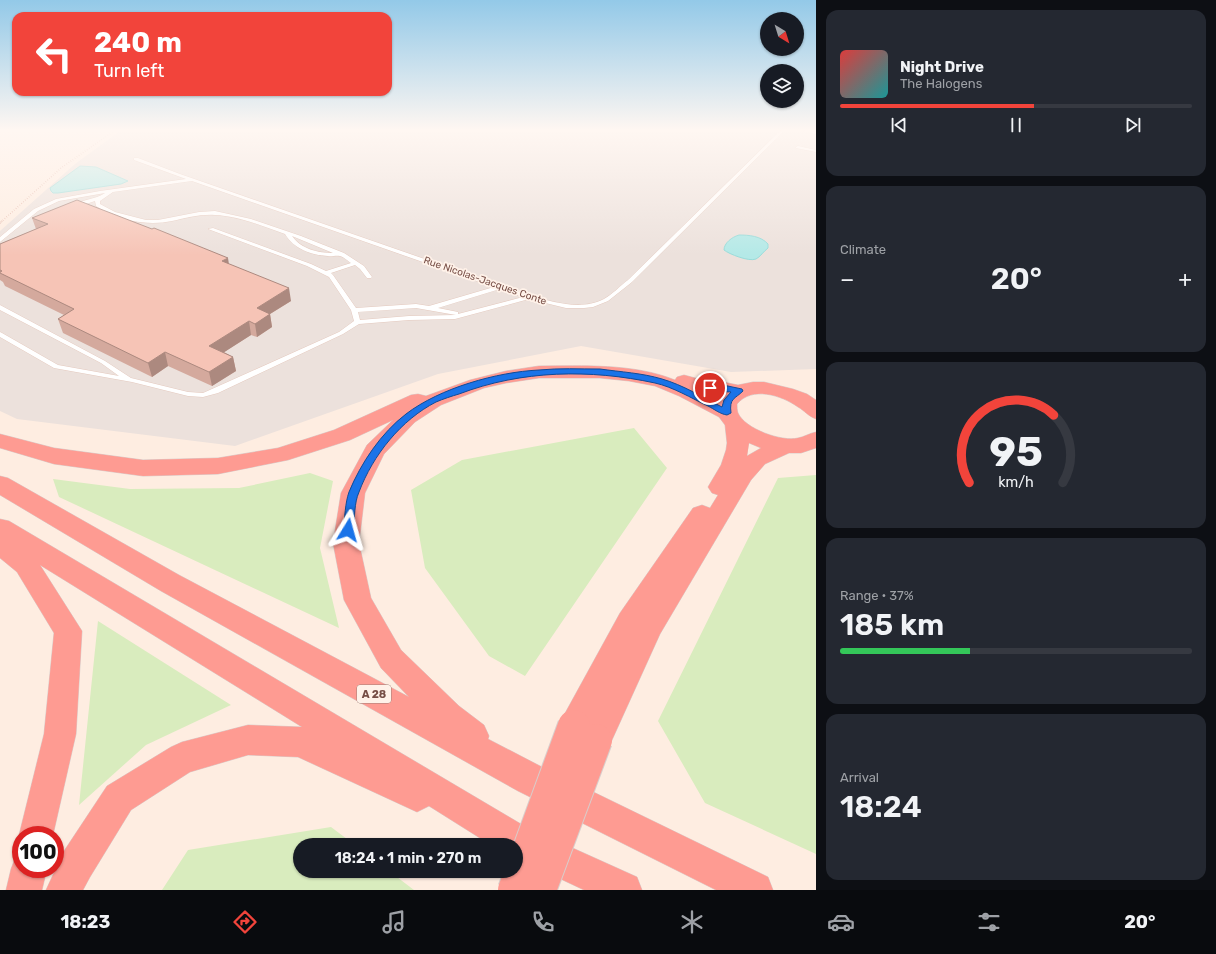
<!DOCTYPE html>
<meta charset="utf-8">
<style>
:root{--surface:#171b24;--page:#242831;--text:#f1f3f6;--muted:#9ea1a6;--line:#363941;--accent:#f2443b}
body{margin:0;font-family:Rubik,sans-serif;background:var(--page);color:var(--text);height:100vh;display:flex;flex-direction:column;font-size:15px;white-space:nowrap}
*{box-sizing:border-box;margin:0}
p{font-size:13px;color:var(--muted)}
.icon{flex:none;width:22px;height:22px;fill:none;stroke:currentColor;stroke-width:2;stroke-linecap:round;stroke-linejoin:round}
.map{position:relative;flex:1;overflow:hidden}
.panel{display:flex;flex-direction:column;gap:10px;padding:10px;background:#0d0f14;width:400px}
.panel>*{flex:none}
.top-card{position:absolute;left:12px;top:12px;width:380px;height:84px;border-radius:12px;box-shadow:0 1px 3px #0004;background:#f2443b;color:#fff;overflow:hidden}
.needle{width:26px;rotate:142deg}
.controls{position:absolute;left:760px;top:12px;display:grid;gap:8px}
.controls a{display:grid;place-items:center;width:44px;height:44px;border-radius:50%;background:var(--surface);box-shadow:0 1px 3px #0004;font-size:20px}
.speed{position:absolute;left:12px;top:826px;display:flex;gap:8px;font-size:20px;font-weight:700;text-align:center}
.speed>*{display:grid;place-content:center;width:52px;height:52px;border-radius:50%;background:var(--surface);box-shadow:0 1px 3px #0004;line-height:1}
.speed .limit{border:6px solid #d22;background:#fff;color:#111}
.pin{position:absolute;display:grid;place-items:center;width:34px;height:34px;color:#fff;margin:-17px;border:2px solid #fff;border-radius:50%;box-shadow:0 1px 4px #0007}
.me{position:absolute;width:44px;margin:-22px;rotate:8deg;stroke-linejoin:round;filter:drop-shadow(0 0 3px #0008)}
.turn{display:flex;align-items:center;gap:14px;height:84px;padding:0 16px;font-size:18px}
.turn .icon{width:52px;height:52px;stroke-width:2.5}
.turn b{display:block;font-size:28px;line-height:34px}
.big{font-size:30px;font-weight:600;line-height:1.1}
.panel .card{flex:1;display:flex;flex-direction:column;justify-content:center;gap:6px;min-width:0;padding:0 14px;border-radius:12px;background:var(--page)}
.panel .dial{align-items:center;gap:0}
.dial svg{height:104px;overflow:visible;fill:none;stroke:var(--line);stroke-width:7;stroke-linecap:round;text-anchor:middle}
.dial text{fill:var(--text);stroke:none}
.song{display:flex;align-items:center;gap:12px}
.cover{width:48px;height:48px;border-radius:6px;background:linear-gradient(135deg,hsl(0 70% 55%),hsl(180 70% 35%))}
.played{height:4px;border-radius:2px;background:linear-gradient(90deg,var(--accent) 55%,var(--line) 55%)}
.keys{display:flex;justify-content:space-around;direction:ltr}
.heat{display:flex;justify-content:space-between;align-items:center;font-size:22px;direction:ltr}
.charge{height:6px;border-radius:3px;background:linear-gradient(90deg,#34c759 37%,var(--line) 0)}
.trip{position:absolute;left:293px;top:838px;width:230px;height:40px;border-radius:20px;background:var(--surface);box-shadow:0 1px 3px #0004;font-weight:600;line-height:40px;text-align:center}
.dock{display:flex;height:64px;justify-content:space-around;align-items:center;background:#090b0e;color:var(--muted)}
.dock .icon{width:28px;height:28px}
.dock .selected{color:var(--accent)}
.dock b{font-size:18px;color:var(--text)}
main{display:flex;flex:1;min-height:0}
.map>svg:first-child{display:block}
</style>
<main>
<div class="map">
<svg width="816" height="890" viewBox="0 0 816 890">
<rect width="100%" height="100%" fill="#feede1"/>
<path fill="#ece1dc" d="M120,131H816V369L731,372L581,346L438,374L235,446L17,419L0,411V231L75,164Z"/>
<path fill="#d9ecbe" d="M634,428L667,468L525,676L489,656L425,568L411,490L462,460Z
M310,473L333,481L320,548L339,628L59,497L53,479L130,489L239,488Z
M816,475V854L705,803L658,721L778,478Z
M98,621L231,705L146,745L79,805Z
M331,827L355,845H300V871H389L414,890H162L188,850Z"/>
<path fill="#b4e9e7" stroke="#99dcda" d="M80,166L96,167L128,181L121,184L58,193H53L51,191L50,188Z
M739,235C749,235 761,236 768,244V248C764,251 760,257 756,259C749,262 729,254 724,250C724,243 732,237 739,235Z"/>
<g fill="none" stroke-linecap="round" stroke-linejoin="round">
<defs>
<path id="service" d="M780,131H784L632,282L608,301L593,307L584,308H566L529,299L455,319L409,320L359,324L343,334L218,393L203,397L188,396L132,382L54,368L0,337V332L2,333L58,365L119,376L101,363L0,310V305L105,361L131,378L188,392L203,393L212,389L339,332L354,321L351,310L329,277L307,266L208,229L213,228L311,264L326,271L351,263C348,261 344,257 340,256C336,255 331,257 328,256C311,255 294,249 285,234C263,226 238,216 215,215C200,214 186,218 172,221C147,226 118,221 96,206L95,201L74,208L71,206C82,199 95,200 105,193L59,201L38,211L0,242V237L34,209L56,199L100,191L186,179L134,160V158H138L180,174L531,296C554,302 581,311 604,299C613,294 620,286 628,280ZM192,181L494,287L429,306L416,304L356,308L333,275L331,273L355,265L360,269L367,278H371L372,277L364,266L344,253L301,236L251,219L215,211L199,212L158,220H146L115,212L100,204V201L113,192ZM292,236L333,253C318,253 301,249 292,236ZM500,289L523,297L458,314V312L438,308ZM416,308L456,315L409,316L360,320L358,312Z
M802,131L816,132V134Z
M798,146L816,150V152L796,148V147Z"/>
<path id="motorway" d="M539,366C583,366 633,363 675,380L677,377L684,375L710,382H723L738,385L753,382H764L793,389L807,394L816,400V419C808,416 805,411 798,407C781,395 752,386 737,404C737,406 737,411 738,413C745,429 782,442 798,438C804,437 810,433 816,432V448L801,453H789L765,464L751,480L660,634L607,751L596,755L585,751L580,740L581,738L574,741L563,737L558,726L620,613L693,508L702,505L710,508L718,495L712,493L708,487L721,465L726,450L727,443L725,425L719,417L679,396L655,386L629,381L600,378H539L506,383L484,388L441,405L415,422L384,454L365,493L359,543L371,598L401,650L459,706L484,725L489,736L488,739L542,767L768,877L773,890H716L518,791L161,591L0,495V476L8,478L179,575L409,697L381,668L344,600L333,543L341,493L367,445L393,420L350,440L288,460L218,474L143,476L54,464L0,448V434L54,448L143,460L218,458L278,448L334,430L411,395L418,394L426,396L470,380L506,371ZM702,392L710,394H723L718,400ZM749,443L761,448L747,456Z
M0,519L9,521L526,827L637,877L642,890H584L516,858V845H491L429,806L417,812L298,757L248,755L190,772L131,810L90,877L83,890H46L64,851L107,786L171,747L182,742L248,725L302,727L40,565L82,631L76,734L53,835H21V841L19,835L44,734L54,633L17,572L0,558Z
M21,854V869H47L42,890H6L11,869L16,856Z"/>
</defs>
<use href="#service" stroke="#e5cabf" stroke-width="1"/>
<use href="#motorway" stroke="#d9cdcb" stroke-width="1"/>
<path stroke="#daa799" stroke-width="1.5" stroke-dasharray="0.5 2" stroke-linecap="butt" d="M1,222L61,168L114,131"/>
<path stroke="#daa799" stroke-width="2" stroke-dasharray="0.5 2" stroke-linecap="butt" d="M0,223L2,221"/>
<use href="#service" fill="#fff" fill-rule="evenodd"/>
<use href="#motorway" fill="#fe9b92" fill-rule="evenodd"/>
<defs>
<path id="motorway-bridge" d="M514,890L574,726
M540,890L596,740"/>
</defs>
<use href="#motorway-bridge" stroke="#d9cdcb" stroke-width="34" stroke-linecap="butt"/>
<use href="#motorway-bridge" stroke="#fe9b92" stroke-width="32"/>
</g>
<path fill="#d4a99d" d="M32,218L229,264L291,301L270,314L272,327L257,337L251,335L224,352L233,357L236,371L212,386L168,366L152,377L63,333L58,319L64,315L5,286L3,282L0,280V244L36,229Z"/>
<path fill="#ac897f" d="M228,258L230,271L222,261Z
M289,288L291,301L270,314L272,327L257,337L255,324L257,308Z
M249,321L251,335L212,360L209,346Z
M165,352L168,366L152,377L148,363Z
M233,357L236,371L212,386L209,372Z"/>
<path fill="#f6c4b6" stroke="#ac897f" d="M77,200L152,229L154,228L228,258L222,261L289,288L257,308L270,314L255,324L249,321L209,346L233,357L209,372L165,352L148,363L58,319L74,309L0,273V272L2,271L0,270V244L48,224L32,218Z"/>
<linearGradient id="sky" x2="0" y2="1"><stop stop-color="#93c9e8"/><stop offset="0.51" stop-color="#fff7f2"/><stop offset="1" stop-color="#fff7f2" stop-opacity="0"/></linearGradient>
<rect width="816" height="255" fill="url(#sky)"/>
<path fill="#1a73e8" stroke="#114b97" d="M600,369C621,372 642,373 662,379C683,385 702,397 722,407L724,400L731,392L710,391L707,390L706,388L707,386L723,385L742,389L743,391C735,399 729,398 731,413L727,415C720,414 714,409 708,406C691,398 673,387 655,383C590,369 522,370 459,394C452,396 443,399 436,402C401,420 373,455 359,492C354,503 355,518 353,530L352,533H344L343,530C345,518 345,503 349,492C361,463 381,433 406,414C440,388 497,372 539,370C559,368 580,369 600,369Z"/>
<g text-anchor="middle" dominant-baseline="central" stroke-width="3.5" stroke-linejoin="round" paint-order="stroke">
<g font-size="10" fill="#774e46" stroke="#fff2e9">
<text transform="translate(485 281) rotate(19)">Rue Nicolas-Jacques Conte</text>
</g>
<rect fill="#fff2e9" stroke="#a07f77" stroke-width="1" x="357" y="685" width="34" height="18" rx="3"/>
<g font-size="11" font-weight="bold" fill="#774e46">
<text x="374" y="694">A 28</text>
</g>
</g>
</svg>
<div class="controls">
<a><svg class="needle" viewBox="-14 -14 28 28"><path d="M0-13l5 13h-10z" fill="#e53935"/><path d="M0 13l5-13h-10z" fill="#9ea1a6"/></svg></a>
<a><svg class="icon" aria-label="layers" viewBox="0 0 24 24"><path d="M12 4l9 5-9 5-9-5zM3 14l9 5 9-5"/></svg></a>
</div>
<div class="speed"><div class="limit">100</div></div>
<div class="pin" style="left:710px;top:388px;background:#d93025"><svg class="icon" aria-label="arrive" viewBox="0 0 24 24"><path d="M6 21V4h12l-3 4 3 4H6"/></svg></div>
<svg class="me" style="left:348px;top:530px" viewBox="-20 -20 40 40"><path d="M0-17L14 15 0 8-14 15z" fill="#1a73e8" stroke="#fff" stroke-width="4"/></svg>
<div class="trip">18:24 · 1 min · 270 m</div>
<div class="top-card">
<div class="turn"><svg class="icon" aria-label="left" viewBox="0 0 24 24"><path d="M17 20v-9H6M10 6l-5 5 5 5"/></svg><div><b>240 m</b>Turn left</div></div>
</div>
</div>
<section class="panel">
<div class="card">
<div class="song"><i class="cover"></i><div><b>Night Drive</b><p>The Halogens</p></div></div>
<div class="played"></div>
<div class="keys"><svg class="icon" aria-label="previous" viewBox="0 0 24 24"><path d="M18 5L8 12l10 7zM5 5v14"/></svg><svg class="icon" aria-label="pause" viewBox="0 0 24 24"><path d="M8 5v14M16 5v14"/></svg><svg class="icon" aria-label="next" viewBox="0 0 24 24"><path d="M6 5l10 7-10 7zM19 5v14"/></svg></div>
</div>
<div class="card"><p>Climate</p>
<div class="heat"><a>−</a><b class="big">20°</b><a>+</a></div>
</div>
<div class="card dial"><svg viewBox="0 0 100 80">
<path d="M14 69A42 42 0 1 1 86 69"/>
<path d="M14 69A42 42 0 0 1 79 17" stroke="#f2443b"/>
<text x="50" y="56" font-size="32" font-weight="700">95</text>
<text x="50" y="72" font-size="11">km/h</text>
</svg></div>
<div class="card"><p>Range · 37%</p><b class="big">185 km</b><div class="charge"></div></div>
<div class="card"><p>Arrival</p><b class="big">18:24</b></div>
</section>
</main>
<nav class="dock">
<b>18:23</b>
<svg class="icon selected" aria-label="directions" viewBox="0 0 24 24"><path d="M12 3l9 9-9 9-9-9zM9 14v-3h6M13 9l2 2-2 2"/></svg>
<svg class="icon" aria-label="music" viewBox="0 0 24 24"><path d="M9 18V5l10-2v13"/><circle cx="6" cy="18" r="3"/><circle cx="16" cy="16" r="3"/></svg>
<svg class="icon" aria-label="phone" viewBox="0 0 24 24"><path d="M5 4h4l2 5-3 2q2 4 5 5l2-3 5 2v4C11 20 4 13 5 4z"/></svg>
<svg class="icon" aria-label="climate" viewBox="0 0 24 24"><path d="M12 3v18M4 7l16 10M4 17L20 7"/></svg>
<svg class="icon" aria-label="car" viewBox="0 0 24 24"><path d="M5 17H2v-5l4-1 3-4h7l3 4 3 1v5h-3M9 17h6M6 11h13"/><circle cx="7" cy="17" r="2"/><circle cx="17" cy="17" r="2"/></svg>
<svg class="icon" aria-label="filters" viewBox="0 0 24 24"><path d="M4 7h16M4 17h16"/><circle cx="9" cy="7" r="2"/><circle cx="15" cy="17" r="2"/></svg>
<b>20°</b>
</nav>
